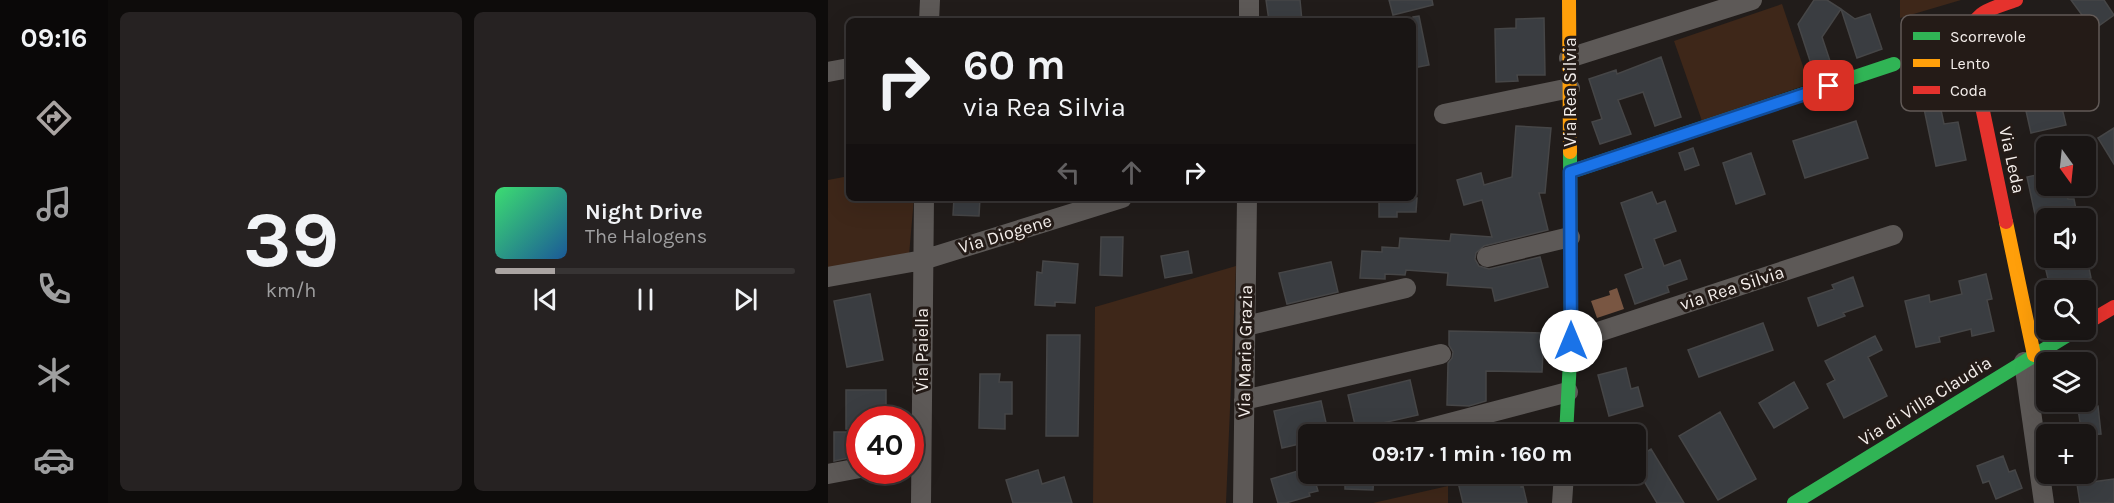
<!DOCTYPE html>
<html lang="it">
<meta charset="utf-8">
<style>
:root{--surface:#191514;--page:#262222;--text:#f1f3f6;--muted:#9f9fa0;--line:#373434;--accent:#aaa4a2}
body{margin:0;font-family:Karla,sans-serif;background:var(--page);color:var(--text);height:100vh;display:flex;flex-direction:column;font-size:22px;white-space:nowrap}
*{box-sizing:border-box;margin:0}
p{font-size:20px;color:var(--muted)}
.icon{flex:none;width:33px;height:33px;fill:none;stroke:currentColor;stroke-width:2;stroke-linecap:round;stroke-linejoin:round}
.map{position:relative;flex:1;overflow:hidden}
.drawer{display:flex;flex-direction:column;gap:12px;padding:12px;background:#0e0c0b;width:720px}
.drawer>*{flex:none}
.top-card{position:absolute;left:18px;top:18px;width:570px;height:183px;border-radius:9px;box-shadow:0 6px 24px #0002,0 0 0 2px var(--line);background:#191514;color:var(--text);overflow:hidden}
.needle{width:39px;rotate:165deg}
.tools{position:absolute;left:1208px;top:136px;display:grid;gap:12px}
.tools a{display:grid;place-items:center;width:60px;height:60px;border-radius:9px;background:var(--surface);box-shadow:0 6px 24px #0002,0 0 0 2px var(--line);font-size:30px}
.speed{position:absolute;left:18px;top:406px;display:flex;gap:12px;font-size:30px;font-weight:700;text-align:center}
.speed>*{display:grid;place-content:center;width:78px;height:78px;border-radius:50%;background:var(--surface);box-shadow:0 6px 24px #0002,0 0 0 2px var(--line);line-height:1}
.speed .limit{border:9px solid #d22;background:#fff;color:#111}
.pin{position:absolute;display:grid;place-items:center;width:51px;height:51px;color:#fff;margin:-26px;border-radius:12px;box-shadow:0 3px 9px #0006}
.me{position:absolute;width:66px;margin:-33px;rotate:0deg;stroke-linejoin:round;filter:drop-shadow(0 0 4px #0008)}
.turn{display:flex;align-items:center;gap:21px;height:126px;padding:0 18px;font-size:27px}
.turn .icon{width:78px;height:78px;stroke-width:2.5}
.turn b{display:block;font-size:42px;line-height:51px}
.lanes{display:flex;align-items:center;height:57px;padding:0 18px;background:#0003;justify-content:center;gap:30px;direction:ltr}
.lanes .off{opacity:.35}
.drawer .widget{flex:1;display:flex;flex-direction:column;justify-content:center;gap:9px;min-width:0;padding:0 21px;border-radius:9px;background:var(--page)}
.drawer .dial{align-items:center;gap:0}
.dial b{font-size:78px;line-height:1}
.song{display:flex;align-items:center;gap:18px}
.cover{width:72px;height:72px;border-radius:9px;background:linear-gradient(135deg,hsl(140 70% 55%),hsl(210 70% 35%))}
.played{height:6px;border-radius:3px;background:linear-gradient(90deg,var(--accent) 20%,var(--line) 20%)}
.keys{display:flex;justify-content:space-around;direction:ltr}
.drawer .tiles{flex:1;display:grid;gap:12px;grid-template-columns:repeat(2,1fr)}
.trip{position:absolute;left:470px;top:424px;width:348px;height:60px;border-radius:9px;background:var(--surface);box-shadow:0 6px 24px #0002,0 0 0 2px var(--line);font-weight:700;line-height:60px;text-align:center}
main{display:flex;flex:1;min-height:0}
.menu{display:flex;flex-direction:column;width:108px;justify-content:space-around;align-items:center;background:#0a0808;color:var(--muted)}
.menu .icon{width:42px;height:42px}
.menu .current{color:var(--accent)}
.menu b{font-size:27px;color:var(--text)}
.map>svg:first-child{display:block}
</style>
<main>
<nav class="menu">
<b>09:16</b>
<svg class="icon current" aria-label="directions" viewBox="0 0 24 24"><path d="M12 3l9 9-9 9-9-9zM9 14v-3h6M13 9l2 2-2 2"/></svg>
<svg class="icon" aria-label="music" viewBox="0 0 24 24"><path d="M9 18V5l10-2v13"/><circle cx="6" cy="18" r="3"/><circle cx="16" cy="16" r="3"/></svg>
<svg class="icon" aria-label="phone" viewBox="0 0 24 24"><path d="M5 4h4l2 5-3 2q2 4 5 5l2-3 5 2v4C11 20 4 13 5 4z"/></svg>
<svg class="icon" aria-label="climate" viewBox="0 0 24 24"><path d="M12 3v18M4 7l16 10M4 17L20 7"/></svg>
<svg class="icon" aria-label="car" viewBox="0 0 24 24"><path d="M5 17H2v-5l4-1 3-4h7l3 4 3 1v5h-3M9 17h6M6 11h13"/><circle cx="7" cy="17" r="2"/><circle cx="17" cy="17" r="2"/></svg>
</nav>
<section class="drawer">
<div class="tiles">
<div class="widget dial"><b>39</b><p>km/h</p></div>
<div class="widget">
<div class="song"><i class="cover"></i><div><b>Night Drive</b><p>The Halogens</p></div></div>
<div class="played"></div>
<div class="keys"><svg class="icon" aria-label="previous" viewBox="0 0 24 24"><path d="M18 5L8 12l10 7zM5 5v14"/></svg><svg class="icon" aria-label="pause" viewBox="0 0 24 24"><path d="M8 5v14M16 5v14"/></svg><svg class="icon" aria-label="next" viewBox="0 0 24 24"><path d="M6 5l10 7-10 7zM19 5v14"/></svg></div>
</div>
</div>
</section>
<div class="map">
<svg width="1286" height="503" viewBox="0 0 1286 503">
<rect width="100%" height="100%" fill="#211c1a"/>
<path fill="#3e2719" d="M1072,0H1133L1072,18Z
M954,4L981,84L874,121L846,41Z
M21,176V198H86L81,255L0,271V180Z
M408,266L398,503H265L267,307Z
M620,486V503H545Z"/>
<path fill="#795642" d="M789,288L796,309L769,318L763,301L782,295L781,291Z"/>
<path fill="#3a3d41" stroke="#464647" stroke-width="1.5" d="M438,0H472L474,21H441Z
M561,0H604L605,5L565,15Z
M986,0H999L1013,9L994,37L1003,64L985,70L970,24Z
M1243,0H1276L1286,15L1265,30Z
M1013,9L1027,19L1042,14L1054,49L1029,58Z
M591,16L601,65L585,68V17Z
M716,18L717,75H689L690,81L668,82L667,29L688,28V19Z
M1101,29L1115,95L1110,96L1116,124L1130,122L1138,160L1108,166L1094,99H1090L1076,34Z
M833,57L853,117L827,126L815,92L790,100L803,134L772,144L764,122L774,119L761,79L788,70L789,74Z
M1231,95L1238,125L1203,133L1196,102Z
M1028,121L1040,158L977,178L965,141Z
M688,126L723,128L717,193H711L720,230L656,246L648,253L647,259L651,266L661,269L712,257L720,287L667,301L664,288L619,285L620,273L578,270L577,275L557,274V279L532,278L534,251L554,252V247L571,248L572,238L622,241L623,234L664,237L654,200L636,205L629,180L653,173L656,185L684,177Z
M1286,128V164L1270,138Z
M865,148L871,165L857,170L851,153Z
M923,153L937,194L908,204L895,163Z
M1218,173V186H1237L1240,199H1246L1250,219H1208L1199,177Z
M824,192L829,204L837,201L848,231L826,239L836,266L852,260L859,279L839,286L841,292L807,304L797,275L815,268L793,203Z
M126,198H152L151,216L125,215Z
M551,198H589L588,212H569V217H551Z
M273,237H295L294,276L272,275Z
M360,251L364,273L337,278L333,256Z
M1215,258H1259L1263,278L1222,287Z
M215,261L250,264L247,303L227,302V306L207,305L209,272L214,273Z
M503,262L510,292L459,304L451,273Z
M1158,274L1164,299L1159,300L1166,331L1144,336L1143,329L1111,337L1112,342L1088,347L1077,301L1101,295L1102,302L1134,294L1131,281Z
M1025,277L1035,306L1015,313L1017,316L990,326L980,298L1006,289L1004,285Z
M42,294L55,360L19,367L6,301Z
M935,323L945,350L871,377L860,350Z
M621,331L716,333L714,372L658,371V401L641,406L619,405L620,363L624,358L625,352L621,345Z
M219,335H252L250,436H218Z
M1047,336L1054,350L1040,357L1059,396L1016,418L999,384L1007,380L997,361Z
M798,368L803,389L810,387L815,406L781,416L770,375Z
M152,374H172L171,382H184V414H177V429L151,428Z
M582,380L590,415L528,429L520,395Z
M966,382L980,408L946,428L931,403Z
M18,390H58V420H32V429H18Z
M493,401L499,427L492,428L494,435H480V442L454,448L446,411Z
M1270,406L1273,434L1254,435L1250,409Z
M892,412L928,479L890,500L851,436Z
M6,432H30V456L6,461Z
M823,449L856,503H829L807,466V459Z
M1175,456L1181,472L1187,470L1194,488L1168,499L1161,481L1155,483L1149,466Z
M480,468V474H485L490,491L481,493L482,496L458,503H450L443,479Z
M210,470L214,484L236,477L244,503H185L178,480Z
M517,474H546L545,490L517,489Z
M628,474H692L693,487L695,486L699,503H635Z
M1286,479V503H1252L1249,484Z"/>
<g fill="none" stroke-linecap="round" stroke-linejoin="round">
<path stroke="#5d5957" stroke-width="20" d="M101,21L102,0
M421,21V0
M741,58L924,0
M0,72L21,68
M616,114L742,88
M659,257L742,237
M0,277L95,260L294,198
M418,326L578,288
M743,341L1065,235
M1196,362L1216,503
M416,400L613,354
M584,433L740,392
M0,474L32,468
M93,503L96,198
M415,503L419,198
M734,503L736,474"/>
<path stroke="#30b455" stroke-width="14" d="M742,172L1066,64
M738,435L743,341L742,152
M966,503L1248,330"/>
<path stroke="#ff9f0a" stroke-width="14" d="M741,0L742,152
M1178,222L1206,355"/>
<path stroke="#e5322d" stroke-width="14" d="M1178,222L1140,39C1145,10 1164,9 1188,0
M1257,324L1286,307"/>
</g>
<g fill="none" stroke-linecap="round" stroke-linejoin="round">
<defs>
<path id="route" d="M743,341L742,172L1001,86"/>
</defs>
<use href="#route" stroke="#114b97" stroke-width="15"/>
<use href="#route" stroke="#1a73e8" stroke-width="10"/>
</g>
<g text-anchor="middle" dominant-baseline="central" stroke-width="6" stroke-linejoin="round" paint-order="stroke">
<g font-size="18" fill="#f4eeeb" stroke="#241b17">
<text transform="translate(742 92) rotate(-90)">Via Rea Silvia</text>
<text transform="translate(1184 160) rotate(78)">Via Leda</text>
<text transform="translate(177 234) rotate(-17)">Via Diogene</text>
<text transform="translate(904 288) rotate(-18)">via Rea Silvia</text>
<text transform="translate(94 350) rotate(-90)">Via Paiella</text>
<text transform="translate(417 351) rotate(-89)">Via Maria Grazia</text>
<text transform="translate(1097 401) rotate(-32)">Via di Villa Claudia</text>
</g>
</g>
<rect x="1073" y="15" width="198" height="96" rx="9" fill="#241b17" stroke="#625a57" stroke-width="1.5"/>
<rect x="1085" y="32" width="27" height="8" fill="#30b455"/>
<rect x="1085" y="59" width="27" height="8" fill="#ff9f0a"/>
<rect x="1085" y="86" width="27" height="8" fill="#e5322d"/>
<g font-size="16" fill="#f4eeeb">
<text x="1122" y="42">Scorrevole</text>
<text x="1122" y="69">Lento</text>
<text x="1122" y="96">Coda</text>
</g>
</svg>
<div class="tools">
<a><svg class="needle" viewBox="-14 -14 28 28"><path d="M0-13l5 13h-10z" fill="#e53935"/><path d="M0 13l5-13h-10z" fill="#9f9fa0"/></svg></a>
<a><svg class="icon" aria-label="sound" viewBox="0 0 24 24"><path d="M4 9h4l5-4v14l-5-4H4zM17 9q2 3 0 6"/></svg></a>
<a><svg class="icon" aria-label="search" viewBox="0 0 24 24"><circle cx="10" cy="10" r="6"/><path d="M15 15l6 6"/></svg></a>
<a><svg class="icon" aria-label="layers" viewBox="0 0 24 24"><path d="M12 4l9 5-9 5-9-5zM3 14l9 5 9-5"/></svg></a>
<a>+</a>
</div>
<div class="speed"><div class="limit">40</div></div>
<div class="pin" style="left:1001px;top:86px;background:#d93025"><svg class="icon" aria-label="arrive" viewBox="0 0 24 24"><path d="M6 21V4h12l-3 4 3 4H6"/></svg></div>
<svg class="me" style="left:743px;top:341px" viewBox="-20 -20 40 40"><circle r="19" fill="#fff"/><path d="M0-13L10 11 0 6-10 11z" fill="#1a73e8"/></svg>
<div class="trip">09:17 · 1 min · 160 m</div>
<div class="top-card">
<div class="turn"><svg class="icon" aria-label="right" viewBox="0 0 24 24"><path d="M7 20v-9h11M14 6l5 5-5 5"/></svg><div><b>60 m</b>via Rea Silvia</div></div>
<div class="lanes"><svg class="icon off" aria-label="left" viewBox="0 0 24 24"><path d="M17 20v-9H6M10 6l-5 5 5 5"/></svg><svg class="icon off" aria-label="ahead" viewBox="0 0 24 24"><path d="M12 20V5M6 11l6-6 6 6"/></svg><svg class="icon" aria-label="right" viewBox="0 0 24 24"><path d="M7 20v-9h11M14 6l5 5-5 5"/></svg></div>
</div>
</div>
</main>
